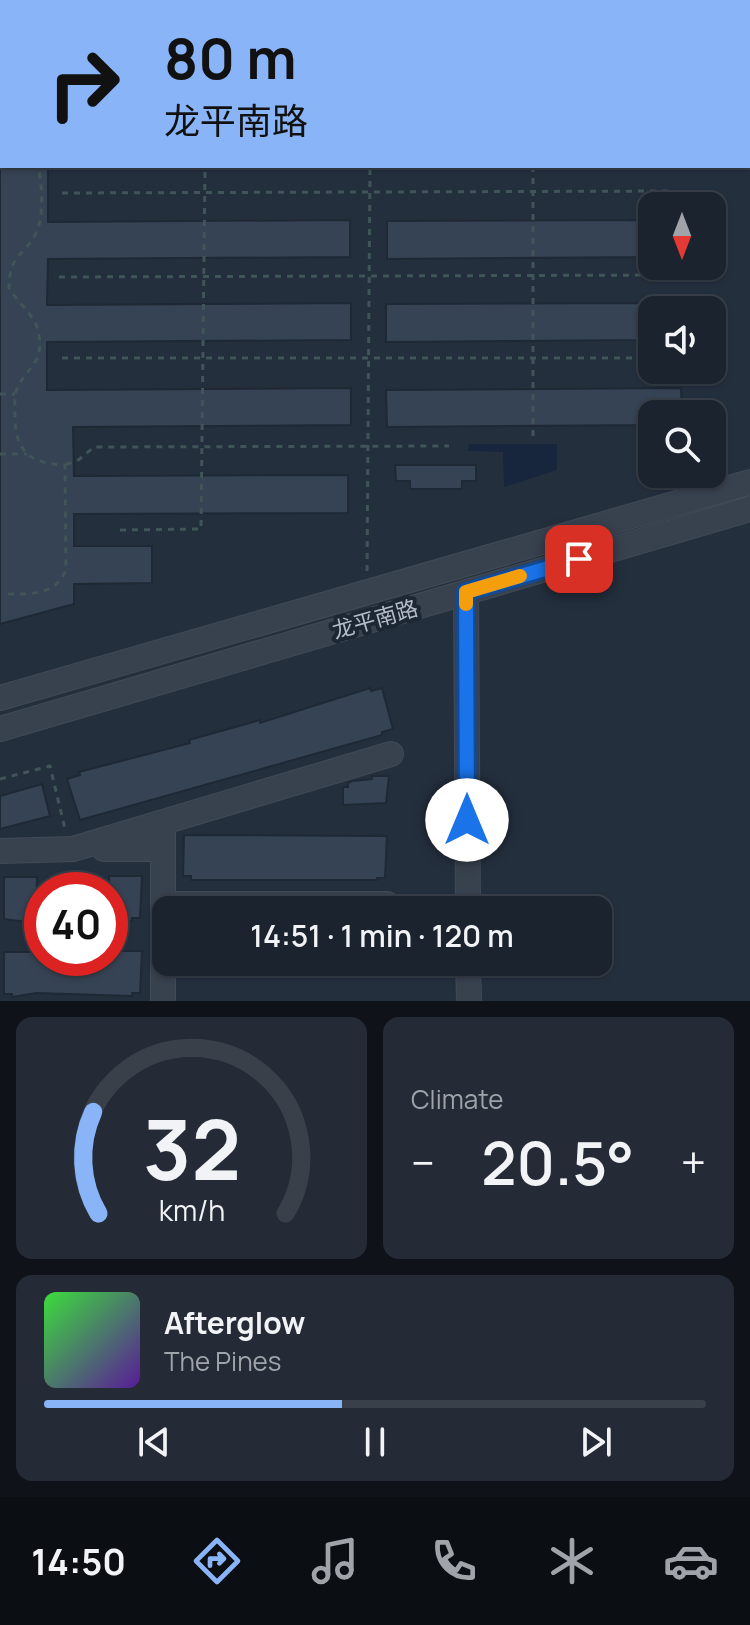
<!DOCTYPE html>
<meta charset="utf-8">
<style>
:root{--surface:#1b232e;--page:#242b36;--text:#f1f3f6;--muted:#a0a4aa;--line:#39404a;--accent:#8ab4f8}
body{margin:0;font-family:Manrope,"Noto Sans SC",sans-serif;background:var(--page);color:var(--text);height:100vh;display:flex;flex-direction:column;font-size:30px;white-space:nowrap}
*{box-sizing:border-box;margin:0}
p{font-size:26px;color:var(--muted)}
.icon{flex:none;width:44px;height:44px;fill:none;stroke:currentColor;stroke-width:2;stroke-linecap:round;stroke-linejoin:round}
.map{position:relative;height:1001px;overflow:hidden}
.drawer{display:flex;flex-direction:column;gap:16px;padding:16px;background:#0f1319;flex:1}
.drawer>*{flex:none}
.hud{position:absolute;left:0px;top:0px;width:750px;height:168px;box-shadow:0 2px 6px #0004,0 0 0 2px var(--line);background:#8ab4f8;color:#111;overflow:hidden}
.needle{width:52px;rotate:180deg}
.buttons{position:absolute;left:638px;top:192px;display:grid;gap:16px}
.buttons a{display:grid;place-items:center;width:88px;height:88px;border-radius:16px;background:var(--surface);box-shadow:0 2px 6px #0004,0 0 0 2px var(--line);font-size:40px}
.speed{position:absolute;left:24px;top:872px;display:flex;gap:16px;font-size:40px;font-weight:700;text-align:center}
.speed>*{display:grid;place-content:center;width:104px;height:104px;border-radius:50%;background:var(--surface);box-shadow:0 2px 6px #0004,0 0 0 2px var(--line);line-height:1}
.speed .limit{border:12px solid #d22;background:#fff;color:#111}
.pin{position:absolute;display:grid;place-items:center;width:68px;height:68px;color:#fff;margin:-34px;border-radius:16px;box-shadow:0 4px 12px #0006}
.me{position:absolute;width:88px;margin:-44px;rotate:0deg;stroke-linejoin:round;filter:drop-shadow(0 0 6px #0008)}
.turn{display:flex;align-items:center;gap:28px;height:168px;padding:0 32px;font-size:36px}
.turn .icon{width:104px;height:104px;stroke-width:2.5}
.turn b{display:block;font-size:56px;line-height:68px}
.big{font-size:60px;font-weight:600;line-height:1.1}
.drawer .tile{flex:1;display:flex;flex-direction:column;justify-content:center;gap:12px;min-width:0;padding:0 28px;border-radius:16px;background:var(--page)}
.drawer .dial{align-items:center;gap:0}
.dial svg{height:208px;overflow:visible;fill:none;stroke:var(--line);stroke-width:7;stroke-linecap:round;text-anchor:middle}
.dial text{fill:var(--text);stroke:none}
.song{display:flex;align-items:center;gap:24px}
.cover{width:96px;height:96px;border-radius:12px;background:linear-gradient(135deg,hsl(120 70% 55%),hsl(270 70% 35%))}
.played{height:8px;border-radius:4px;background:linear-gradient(90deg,var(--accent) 45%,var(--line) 45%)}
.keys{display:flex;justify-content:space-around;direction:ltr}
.heat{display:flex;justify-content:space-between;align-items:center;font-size:44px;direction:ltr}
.drawer .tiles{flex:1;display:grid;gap:16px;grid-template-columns:1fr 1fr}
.tile:last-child{grid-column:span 2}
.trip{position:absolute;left:152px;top:896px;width:460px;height:80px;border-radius:16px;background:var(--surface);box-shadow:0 2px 6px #0004,0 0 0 2px var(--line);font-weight:600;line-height:80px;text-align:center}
.dock{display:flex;height:128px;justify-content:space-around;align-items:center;background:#0b0e12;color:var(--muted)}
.dock .icon{width:56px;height:56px}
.dock .current{color:var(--accent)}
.dock b{font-size:36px;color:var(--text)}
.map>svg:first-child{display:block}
</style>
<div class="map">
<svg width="750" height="1001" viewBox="0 0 750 1001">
<rect width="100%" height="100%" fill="#242f3e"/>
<path fill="#17263c" d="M469,444H557V470L504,487L503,452L468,451Z"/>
<path fill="#364354" stroke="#1f2835" stroke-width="2" d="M0,166H48V222L350,220V257L48,259L47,305L351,303V340L47,342V390L351,388V425L73,427L74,476L348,475V513L74,514V546H152V583L74,584V604L0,624Z
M652,220V257L387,259V221Z
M652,303V340L386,342V304Z
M681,388L682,414H652V425L387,427L386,390Z
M395,465H476V481H462V489H410V481H396Z
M370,688L371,691L382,688L393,729L382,732V735L80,820L67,779L80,775L79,772L190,743L189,740L260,720V723Z
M372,776H389L386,803L343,805V787H348V783L352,781L372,779Z
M42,784L50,816L0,829V796Z
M184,835L387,836L385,878H377V880H191V876H183Z
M109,876H142L140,918H132V921L110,918Z
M4,877H37L36,919H27V922L4,919Z
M110,951H142L140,993H132V996L36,993L12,997V994H4V952H37V958H110Z"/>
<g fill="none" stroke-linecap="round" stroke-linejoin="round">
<defs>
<path id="minor" d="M466,592L468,910
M0,698L750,482
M0,729L750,509
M163,823V1001
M104,849H163
M0,851L73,849L391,754
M163,904H387
M468,962L469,1001"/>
</defs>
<use href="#minor" stroke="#414a57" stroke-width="26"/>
<path stroke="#3f5557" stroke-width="3" stroke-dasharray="6 6" stroke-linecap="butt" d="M3,2V0
M207,2V0
M372,2V0
M534,2V0
M2,10V13
M0,25H2
M0,116L2,114
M0,157L1,134
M533,166V438
M62,193L673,191
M59,277L671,275
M62,358H652
M0,394H15
M0,454H27
M66,464L76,462L94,447L449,446
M120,530L201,529L205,166
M367,571L370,166
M8,594C32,594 57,595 66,569L65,465C30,464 15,451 15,416C15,408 14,399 16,391C24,369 44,365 39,335C37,316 18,304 9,288C9,253 25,257 37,231C44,215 42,183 38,166
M0,779L50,766L65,829"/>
<use href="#minor" stroke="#38414e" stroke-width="24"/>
</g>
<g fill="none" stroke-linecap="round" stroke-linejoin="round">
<defs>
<path id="route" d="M467,820L466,592L579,559"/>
</defs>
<use href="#route" stroke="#114b97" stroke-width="20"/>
<use href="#route" stroke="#1a73e8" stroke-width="14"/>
<path stroke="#f59e0b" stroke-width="14" d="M466,604V592L520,576"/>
</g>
<g text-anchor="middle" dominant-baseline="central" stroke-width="8" stroke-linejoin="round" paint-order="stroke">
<g font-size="22" fill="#b4bcc9" stroke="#1d2633">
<text transform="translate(375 619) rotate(-16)">龙平南路</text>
</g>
</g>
</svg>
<div class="buttons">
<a><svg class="needle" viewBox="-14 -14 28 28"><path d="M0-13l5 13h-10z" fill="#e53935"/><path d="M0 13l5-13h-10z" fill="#a0a4aa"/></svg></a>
<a><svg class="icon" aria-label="sound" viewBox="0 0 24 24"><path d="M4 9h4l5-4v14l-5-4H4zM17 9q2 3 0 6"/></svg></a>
<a><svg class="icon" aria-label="search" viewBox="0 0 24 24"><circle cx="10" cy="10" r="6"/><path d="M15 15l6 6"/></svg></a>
</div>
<div class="speed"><div class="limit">40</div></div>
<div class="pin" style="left:579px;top:559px;background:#d93025"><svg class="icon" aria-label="arrive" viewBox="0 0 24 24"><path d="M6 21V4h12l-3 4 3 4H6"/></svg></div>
<svg class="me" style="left:467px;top:820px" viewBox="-20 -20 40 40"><circle r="19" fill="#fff"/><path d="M0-13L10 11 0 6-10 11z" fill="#1a73e8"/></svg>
<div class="trip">14:51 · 1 min · 120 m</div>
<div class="hud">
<div class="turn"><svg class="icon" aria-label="right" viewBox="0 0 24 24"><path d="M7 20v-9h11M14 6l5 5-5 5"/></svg><div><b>80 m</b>龙平南路</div></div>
</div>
</div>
<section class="drawer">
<div class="tiles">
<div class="tile dial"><svg viewBox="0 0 100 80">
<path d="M14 69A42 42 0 1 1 86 69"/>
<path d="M14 69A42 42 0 0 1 12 30" stroke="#8ab4f8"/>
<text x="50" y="56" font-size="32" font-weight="700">32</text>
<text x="50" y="72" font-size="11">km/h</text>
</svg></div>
<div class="tile"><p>Climate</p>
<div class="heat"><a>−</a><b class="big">20.5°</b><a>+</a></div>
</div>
<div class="tile">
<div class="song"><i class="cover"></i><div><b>Afterglow</b><p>The Pines</p></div></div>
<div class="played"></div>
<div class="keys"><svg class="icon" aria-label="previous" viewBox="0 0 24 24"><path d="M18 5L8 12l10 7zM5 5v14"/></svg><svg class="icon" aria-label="pause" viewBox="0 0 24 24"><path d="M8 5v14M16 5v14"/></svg><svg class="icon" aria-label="next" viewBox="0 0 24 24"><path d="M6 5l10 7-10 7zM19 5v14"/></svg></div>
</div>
</div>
</section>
<nav class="dock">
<b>14:50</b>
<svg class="icon current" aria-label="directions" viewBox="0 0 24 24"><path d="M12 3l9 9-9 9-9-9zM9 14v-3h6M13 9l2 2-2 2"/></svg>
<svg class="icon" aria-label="music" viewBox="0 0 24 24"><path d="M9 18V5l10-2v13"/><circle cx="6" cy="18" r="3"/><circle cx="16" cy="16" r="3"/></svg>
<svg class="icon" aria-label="phone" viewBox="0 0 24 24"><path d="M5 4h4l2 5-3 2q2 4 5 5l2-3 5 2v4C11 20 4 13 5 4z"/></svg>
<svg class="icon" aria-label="climate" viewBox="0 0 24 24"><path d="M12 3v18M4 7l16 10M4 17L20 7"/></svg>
<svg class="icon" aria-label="car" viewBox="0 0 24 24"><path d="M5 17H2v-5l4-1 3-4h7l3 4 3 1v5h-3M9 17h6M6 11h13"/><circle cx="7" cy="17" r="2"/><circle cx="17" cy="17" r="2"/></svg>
</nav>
